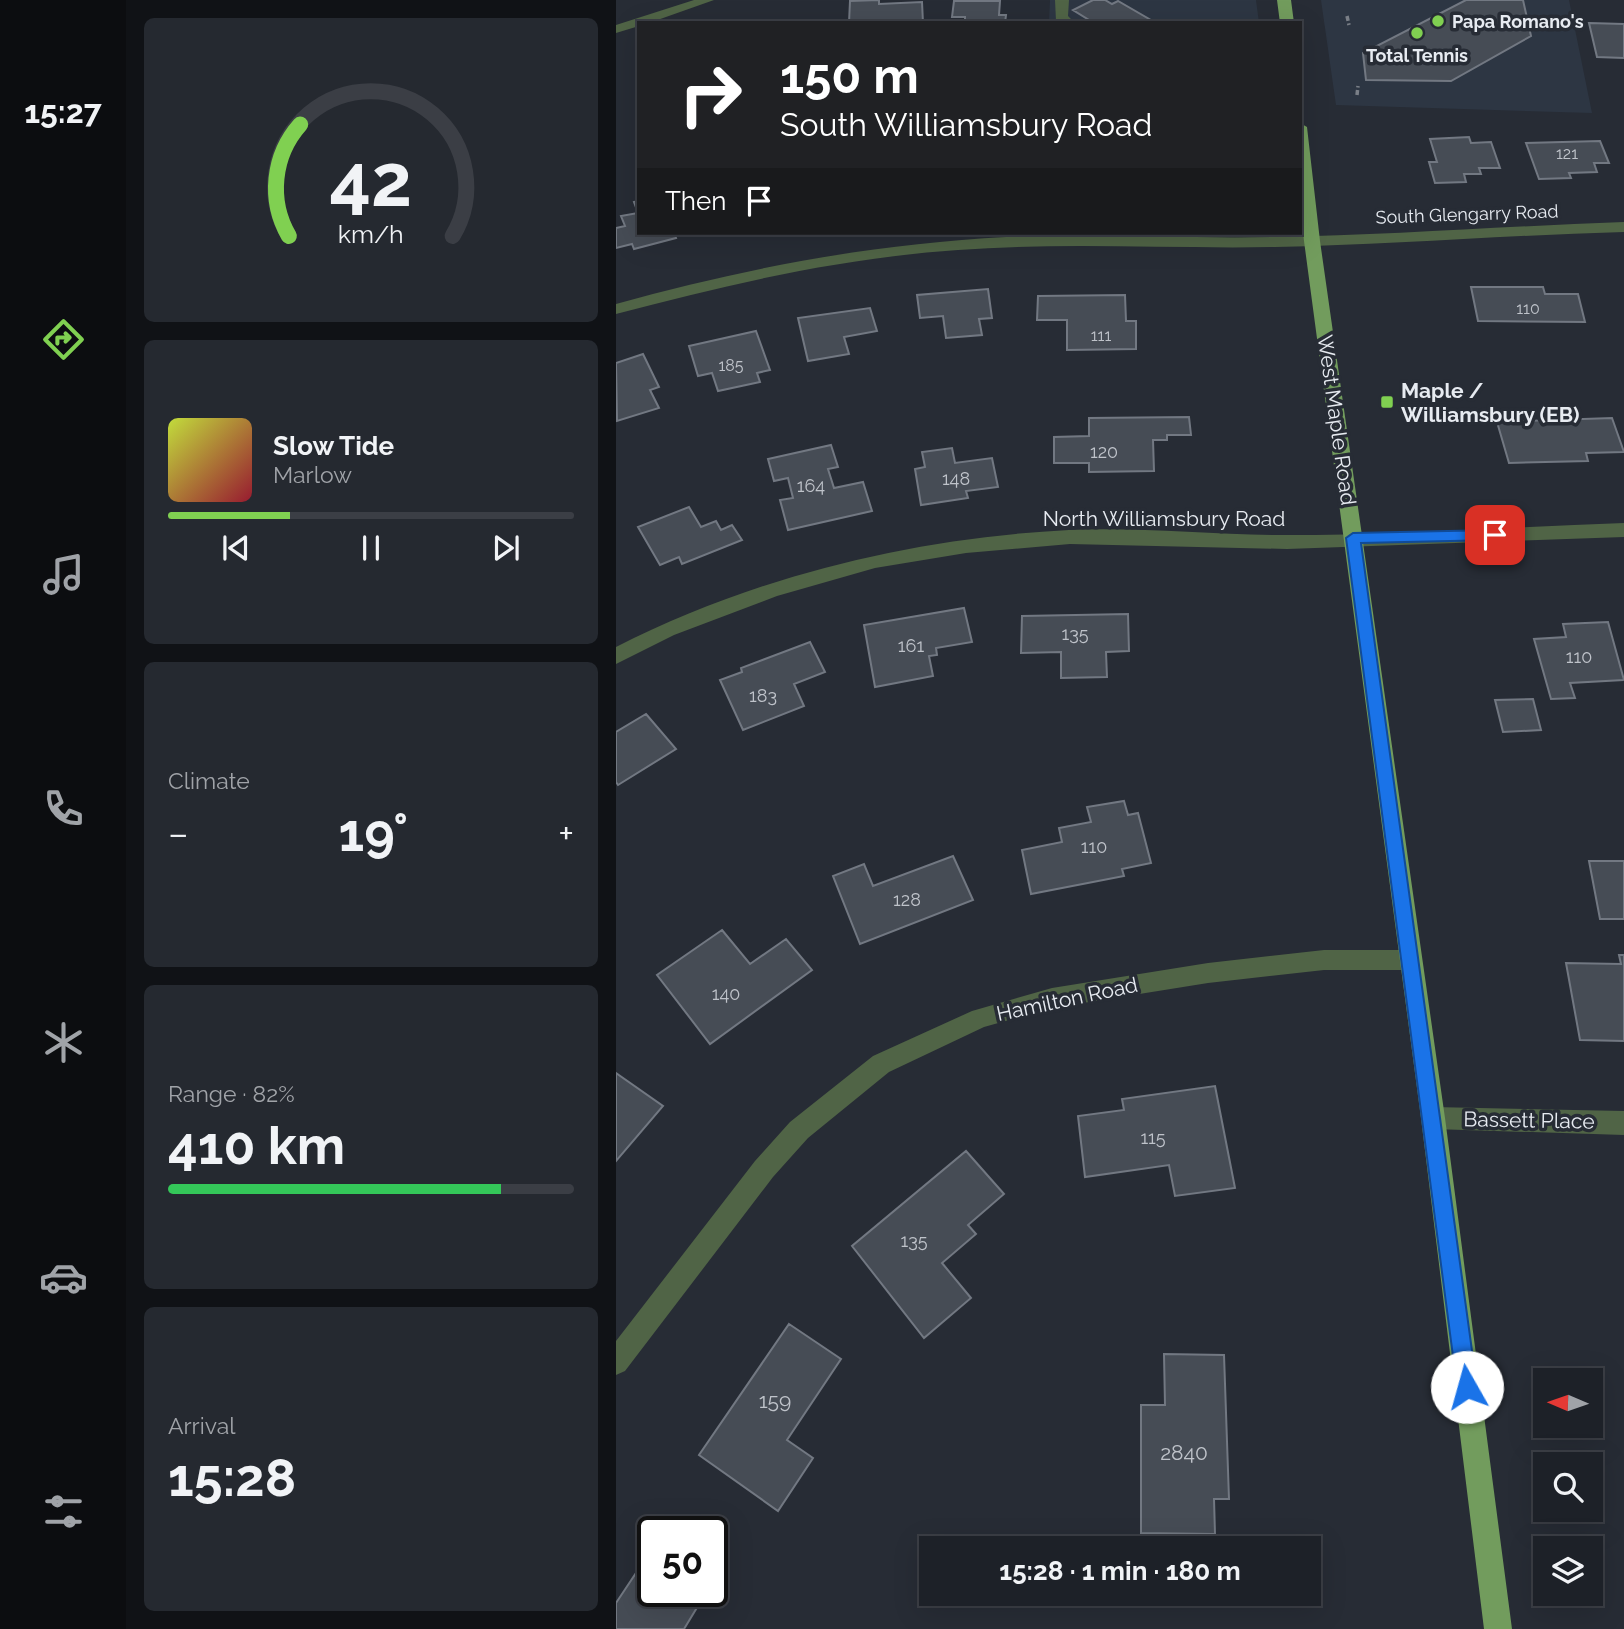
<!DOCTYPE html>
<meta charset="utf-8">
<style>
:root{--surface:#1d2128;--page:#252930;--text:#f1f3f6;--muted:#a0a3a8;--line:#3b3e45;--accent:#80d051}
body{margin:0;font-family:Raleway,sans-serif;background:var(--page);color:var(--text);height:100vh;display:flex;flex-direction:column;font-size:26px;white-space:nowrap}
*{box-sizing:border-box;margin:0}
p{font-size:23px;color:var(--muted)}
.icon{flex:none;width:38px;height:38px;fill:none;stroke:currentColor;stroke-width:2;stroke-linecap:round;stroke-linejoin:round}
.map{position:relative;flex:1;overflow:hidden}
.drawer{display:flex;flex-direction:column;gap:18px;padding:18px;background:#101216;width:490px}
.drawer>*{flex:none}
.banner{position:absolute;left:21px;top:21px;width:665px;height:214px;border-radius:0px;box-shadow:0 7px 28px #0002,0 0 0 2px var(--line);background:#202124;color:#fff;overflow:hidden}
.needle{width:46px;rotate:272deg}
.fabs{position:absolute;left:917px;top:1368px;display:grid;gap:14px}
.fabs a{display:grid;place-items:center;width:70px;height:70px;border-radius:0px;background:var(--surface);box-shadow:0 7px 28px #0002,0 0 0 2px var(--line);font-size:35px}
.speed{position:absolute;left:21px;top:1516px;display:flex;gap:14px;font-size:35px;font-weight:700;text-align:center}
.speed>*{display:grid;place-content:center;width:91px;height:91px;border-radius:50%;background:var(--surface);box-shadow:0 7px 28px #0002,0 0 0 2px var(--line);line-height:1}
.speed .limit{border:4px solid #111;border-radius:10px;background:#fff;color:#111}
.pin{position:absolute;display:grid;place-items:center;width:60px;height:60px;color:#fff;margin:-30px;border-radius:14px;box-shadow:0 4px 10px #0006}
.me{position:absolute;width:77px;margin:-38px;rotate:353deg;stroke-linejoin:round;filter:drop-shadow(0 0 5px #0008)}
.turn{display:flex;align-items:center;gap:24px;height:147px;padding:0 28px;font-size:32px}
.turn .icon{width:91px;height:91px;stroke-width:2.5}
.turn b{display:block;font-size:49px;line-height:60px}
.then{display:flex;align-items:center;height:66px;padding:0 28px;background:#0003;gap:14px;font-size:26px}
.big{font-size:52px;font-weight:700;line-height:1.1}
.drawer .widget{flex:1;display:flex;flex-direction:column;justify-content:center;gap:10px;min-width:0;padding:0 24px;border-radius:10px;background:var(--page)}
.drawer .dial{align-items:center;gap:0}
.dial svg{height:182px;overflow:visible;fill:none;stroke:var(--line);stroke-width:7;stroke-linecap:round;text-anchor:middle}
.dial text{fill:var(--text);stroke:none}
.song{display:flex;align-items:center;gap:21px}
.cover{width:84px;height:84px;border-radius:10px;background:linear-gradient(135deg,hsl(70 70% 55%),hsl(350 70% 35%))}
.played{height:7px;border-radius:4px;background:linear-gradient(90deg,var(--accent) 30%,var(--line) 30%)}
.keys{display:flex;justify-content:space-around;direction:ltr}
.heat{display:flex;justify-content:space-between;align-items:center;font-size:38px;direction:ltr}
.charge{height:10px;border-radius:5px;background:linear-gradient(90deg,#34c759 82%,var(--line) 0)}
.trip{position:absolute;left:303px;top:1536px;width:402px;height:70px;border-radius:0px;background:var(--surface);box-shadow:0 7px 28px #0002,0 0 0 2px var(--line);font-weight:700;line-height:70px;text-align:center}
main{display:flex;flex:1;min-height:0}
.dock{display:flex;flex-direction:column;width:126px;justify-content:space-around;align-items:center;background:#0c0d10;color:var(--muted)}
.dock .icon{width:49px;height:49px}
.dock .active{color:var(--accent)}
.dock b{font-size:32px;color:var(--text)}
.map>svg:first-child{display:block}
</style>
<main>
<nav class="dock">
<b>15:27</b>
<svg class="icon active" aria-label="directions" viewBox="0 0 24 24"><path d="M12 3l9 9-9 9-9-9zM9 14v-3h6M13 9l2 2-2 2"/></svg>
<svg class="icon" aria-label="music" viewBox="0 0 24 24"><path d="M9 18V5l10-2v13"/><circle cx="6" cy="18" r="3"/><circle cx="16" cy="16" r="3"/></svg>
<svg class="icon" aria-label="phone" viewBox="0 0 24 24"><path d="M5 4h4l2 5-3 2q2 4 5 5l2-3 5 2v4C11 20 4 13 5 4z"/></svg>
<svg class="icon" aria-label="climate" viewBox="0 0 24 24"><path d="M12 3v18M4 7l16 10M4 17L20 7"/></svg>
<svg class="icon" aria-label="car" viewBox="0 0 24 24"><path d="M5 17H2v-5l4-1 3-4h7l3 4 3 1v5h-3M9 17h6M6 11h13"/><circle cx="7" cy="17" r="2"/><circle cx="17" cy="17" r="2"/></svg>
<svg class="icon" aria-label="filters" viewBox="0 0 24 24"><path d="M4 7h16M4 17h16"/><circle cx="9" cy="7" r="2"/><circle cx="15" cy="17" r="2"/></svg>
</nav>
<section class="drawer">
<div class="widget dial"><svg viewBox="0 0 100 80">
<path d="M14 69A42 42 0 1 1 86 69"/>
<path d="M14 69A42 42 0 0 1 19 20" stroke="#80d051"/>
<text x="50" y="56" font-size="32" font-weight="700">42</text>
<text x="50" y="72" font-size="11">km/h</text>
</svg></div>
<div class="widget">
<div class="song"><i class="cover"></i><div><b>Slow Tide</b><p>Marlow</p></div></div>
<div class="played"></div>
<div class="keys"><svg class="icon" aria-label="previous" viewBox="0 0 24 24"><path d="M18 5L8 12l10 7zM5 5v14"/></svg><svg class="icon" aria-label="pause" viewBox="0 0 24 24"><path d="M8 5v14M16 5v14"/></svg><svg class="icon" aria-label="next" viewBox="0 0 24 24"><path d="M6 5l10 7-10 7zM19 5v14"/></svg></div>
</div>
<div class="widget"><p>Climate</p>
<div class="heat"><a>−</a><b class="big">19°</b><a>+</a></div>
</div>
<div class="widget"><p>Range · 82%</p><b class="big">410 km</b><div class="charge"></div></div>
<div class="widget"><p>Arrival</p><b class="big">15:28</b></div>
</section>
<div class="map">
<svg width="1008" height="1629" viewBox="0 0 1008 1629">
<rect width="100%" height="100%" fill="#272c35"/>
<path fill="#2d3643" d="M434,0H640L643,23H433Z
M705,0H953L976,113L720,105Z"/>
<path fill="#464c55" stroke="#727882" stroke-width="2" d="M263,0V4L306,2L307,23H233L234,1Z
M477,0H489L496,4L502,1L540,23H478L457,10Z
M850,0H907L915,36L835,81L750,80L747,53Z
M338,1H384L383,15H390L389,23H349V17H336Z
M973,23L1008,24V58L981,57Z
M853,137L855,143L875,142L884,168H863L865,174H848L850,182L819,183L813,162H821L814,139Z
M984,141L993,163H978L981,172L953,173L955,178L923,179L910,143Z
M23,201V233H58L60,238L18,249L16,244L0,248V228L9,226L5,216L22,213L18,202Z
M855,287H927L929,294H962L969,322L862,321Z
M372,289L376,318L363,319L366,335L330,338L327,316L304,318L301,295Z
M509,295L510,321H520V349L451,350V320H421L422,296Z
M254,308L261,331L228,337L233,354L192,361L182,318Z
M140,331L154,370L141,373L144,382L102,391L96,373L82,376L73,346Z
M27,354L43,387L34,390L43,408L1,421L0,363Z
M573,417L575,435H551V440H537L538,471L473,472V463H438V437L473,436V418Z
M996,418L1008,452L970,453L972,461L893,463L881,422Z
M215,445L222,467L212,469L218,488L247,482L256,511L172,530L164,500L177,498L172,478L158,481L152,459Z
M336,448L339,463L376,458L382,487L350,491L352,498L305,505L299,469L309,467L306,452Z
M73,507L85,527L100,521L105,530L116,525L126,540L66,564L63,557L44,565L22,527Z
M348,608L356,642L320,648L321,655L313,656L317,676L259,687L248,625Z
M512,614L513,651L490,652L491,677L445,678V652L405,653L406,616Z
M992,622L1008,680L954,683L959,698L935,699L918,639L950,637L947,624Z
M194,642L209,672L178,684L188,706L127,730L104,680L126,672L125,668Z
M917,699L925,730L887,732L879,700Z
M30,714L60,749L2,785L0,782V732Z
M508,801L512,815L522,813L535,863L506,869L508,876L415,894L406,850L446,842L443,828L475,822L471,807Z
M337,856L357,900L244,944L217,876L248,864L257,886Z
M973,861H1008V919H984Z
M106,930L134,964L170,939L196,970L94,1044L41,975Z
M1003,955H1008V1041L964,1040L950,963L1005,964Z
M0,1073L47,1106L0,1161Z
M599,1086L619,1188L559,1196L553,1165L469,1177L462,1116L508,1110L506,1099Z
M350,1151L388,1194L352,1225L360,1234L326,1263L355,1298L308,1338L236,1246Z
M173,1324L225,1359L171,1440L197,1458L162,1511L83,1455Z
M548,1354L608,1355L613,1499H598L599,1534L525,1533V1405H549Z
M28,1561L37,1567V1591H71L85,1601L68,1629H0V1603Z"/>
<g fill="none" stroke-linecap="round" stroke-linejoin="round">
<path stroke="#7a7f87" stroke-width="3.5" stroke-dasharray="5 2.5" stroke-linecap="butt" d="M731,16L733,25
M741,95L742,86"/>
<path fill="#506446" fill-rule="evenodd" d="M78,0H98L33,23H23V26L0,33V25Z
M439,0H453L452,16L459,23L440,21Z
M1008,222V232C892,235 776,245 659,247C554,249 448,242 342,250C225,258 113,284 0,314V304C128,268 257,244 390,237C480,233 570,239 659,237C776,235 892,226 1008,222Z
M1008,523V537L671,549L454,544L350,553L259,568L161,596L58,635L0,664V647C140,576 296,538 453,530C524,527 597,535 669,535C782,535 895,527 1008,523Z
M708,950H795L803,953L806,960L803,967L795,970H708L592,983L436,1008L368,1027L273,1072L192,1138L157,1177L9,1371L0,1375V1341L139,1161L174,1122L257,1056L356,1011L436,988L592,963Z
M817,1107L1008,1111V1135L817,1129L809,1126L805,1118L809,1110Z"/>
<path fill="#729c5d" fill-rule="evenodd" d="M661,0H675L678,23H664Z
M684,123L691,127L704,241L829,1118L896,1629H868L805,1118L688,241L684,201Z"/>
</g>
<path fill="#1a73e8" stroke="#114b97" stroke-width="2" d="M879,530L886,535L879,540L745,543L861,1387L858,1394L851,1397L844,1394L841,1387L730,538L737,533Z"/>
<g fill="#80d051" stroke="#272c35" stroke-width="2.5">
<circle cx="822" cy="21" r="7"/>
<circle cx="801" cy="33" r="7"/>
<rect x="764" y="395" width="14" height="14" rx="3.5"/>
</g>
<g text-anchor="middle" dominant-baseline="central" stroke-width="7" stroke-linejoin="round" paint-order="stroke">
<g font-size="16" fill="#bfc3ca">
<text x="951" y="153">121</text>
<text x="912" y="308">110</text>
<text x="485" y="335">111</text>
<text x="115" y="365">185</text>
</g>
<g font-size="18" font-weight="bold" fill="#e7ebf1" stroke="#272c35" text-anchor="start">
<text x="836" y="21">Papa Romano's</text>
<text x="801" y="55" text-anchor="middle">Total Tennis</text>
</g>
<g font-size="18" fill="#e7ebf1" stroke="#272c35">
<text transform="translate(851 214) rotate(-2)">South Glengarry Road</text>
</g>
<g font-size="18" fill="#bfc3ca">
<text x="488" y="451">120</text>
<text x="340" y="478">148</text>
<text x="195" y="485">164</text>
<text x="459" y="633">135</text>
<text x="295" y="645">161</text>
<text x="963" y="656">110</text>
<text x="147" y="695">183</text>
<text x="478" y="846">110</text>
<text x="291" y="899">128</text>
<text x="110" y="993">140</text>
<text x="537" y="1137">115</text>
<text x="298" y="1240">135</text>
</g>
<g font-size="21" font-weight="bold" fill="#e7ebf1" stroke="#272c35" text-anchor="start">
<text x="785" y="390">Maple /<tspan x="785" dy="24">Williamsbury (EB)</tspan></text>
</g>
<g font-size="21" fill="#e7ebf1" stroke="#272c35">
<text transform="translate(721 420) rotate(82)">West Maple Road</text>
<text x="548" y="518">North Williamsbury Road</text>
<text transform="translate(451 999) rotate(-12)">Hamilton Road</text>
<text transform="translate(913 1120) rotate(1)">Bassett Place</text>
</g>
<g font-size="21" fill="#bfc3ca">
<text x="159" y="1400">159</text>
<text x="568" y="1452">2840</text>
</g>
</g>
</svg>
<div class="fabs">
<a><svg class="needle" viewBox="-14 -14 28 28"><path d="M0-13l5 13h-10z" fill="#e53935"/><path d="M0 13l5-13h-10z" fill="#a0a3a8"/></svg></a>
<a><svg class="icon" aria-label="search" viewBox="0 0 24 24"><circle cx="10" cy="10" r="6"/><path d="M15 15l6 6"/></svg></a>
<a><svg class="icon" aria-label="layers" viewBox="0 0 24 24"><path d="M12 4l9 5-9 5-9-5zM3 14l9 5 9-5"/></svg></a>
</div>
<div class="speed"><div class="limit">50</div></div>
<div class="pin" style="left:879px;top:535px;background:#d93025"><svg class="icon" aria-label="arrive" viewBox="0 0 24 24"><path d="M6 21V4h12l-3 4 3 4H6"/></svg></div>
<svg class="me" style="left:851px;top:1387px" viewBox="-20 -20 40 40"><circle r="19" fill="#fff"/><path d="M0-13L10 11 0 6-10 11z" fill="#1a73e8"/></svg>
<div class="trip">15:28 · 1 min · 180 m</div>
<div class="banner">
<div class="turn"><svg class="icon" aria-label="right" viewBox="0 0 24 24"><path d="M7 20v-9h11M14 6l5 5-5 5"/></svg><div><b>150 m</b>South Williamsbury Road</div></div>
<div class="then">Then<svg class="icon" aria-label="arrive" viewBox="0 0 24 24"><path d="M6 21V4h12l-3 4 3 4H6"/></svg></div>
</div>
</div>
</main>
